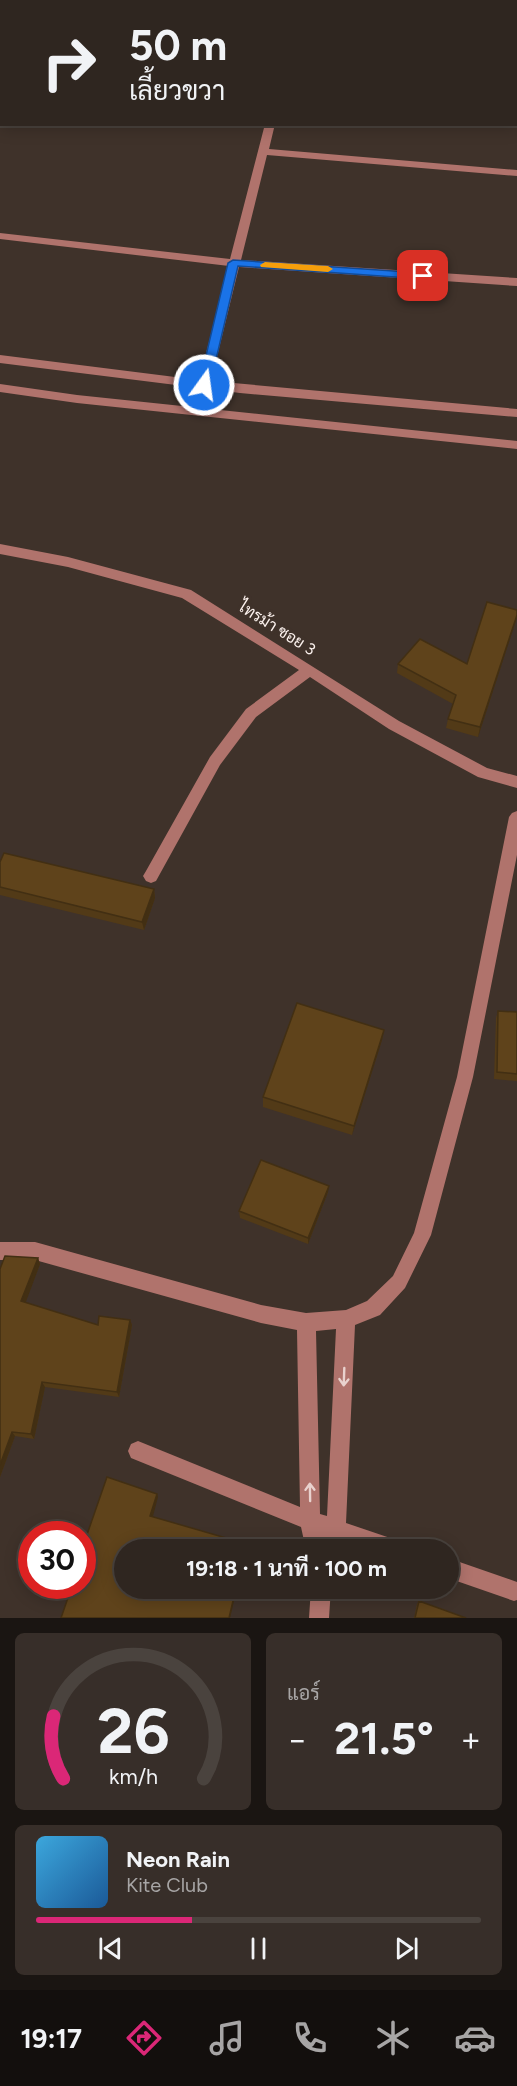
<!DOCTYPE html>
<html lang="th">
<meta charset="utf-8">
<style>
:root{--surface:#2f2620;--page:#372e29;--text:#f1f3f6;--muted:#a7a5a5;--line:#4a433e;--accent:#db2777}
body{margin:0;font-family:Figtree,Sarabun,sans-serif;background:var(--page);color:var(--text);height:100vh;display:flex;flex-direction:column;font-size:22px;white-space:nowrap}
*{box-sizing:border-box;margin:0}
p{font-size:20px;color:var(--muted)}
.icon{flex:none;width:33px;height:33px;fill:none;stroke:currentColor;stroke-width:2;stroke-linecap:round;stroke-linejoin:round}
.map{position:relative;height:1618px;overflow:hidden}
.sheet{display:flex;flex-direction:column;gap:15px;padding:15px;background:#1a1512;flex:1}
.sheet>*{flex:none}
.top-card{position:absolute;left:0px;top:0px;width:518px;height:126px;box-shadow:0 3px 15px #0003,0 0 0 2px var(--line);background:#2f2620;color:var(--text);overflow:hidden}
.speed{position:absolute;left:18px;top:1521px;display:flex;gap:12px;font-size:30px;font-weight:700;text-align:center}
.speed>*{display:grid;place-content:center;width:78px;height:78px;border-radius:50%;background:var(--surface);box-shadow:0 3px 15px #0003,0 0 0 2px var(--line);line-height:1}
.speed .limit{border:9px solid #d22;background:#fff;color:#111}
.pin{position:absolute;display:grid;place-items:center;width:51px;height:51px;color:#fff;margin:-26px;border-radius:12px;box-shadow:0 3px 9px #0006}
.me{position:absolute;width:66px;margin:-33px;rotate:14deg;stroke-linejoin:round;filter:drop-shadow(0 0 4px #0008)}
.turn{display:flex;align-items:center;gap:21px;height:126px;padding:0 30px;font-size:27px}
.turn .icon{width:78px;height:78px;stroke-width:2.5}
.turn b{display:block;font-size:42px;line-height:51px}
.big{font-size:45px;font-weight:700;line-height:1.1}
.sheet .widget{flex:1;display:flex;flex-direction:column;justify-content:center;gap:9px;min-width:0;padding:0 21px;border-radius:9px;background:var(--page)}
.sheet .dial{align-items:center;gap:0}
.dial svg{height:156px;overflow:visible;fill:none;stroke:var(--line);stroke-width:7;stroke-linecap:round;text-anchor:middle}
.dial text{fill:var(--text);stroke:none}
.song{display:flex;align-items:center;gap:18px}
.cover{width:72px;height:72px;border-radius:9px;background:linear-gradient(135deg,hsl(200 70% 55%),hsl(210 70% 35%))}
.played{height:6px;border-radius:3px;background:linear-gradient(90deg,var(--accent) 35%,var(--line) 35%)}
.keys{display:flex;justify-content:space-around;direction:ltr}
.heat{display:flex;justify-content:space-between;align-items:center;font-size:33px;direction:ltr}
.sheet .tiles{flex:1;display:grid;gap:15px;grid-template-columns:1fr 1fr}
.widget:last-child{grid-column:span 2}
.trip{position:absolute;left:114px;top:1539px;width:345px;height:60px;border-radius:30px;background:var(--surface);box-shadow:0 3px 15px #0003,0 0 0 2px var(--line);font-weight:700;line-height:60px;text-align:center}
.tabs{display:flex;height:96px;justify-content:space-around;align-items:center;background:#130f0d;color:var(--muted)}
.tabs .icon{width:42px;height:42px}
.tabs .selected{color:var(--accent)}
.tabs b{font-size:27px;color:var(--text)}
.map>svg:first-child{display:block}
</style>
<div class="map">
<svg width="517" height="1618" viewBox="0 0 517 1618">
<rect width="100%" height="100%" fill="#3f322a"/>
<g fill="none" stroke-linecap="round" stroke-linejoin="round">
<path fill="#b0736c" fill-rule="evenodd" d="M286,0H296V2H286Z
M494,0H517V4L516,2Z
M0,37H2V43H0Z
M516,80H517V86H516Z
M0,114H2L0,124Z
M265,124H275L269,149L517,170V176L267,155L241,260L517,278V286L239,267L211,381L517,409V417L240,393L0,363V355L199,380L229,266L0,239V233L230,259Z
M0,384L77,395L517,441V449L77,403L0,392Z
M0,544L68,557L191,590L399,721L487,768L517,776V788L478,777L389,729L310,677L256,717L220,765L156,881L151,883L146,881L143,876L146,871L210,757L246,709L299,670L182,598L68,567L0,554Z
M517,811V855L473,1077L431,1235L405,1288L380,1315L355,1325L346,1523L405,1543L408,1550H366L342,1542L340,1550H306L301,1527L131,1458L128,1451L131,1444L138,1441L300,1507L297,1330L261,1323L35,1260H0V1242H35L261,1305L306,1313L346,1310L367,1301L393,1276L414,1233L457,1077L509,817L512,813ZM336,1329L327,1516L320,1514L316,1331Z
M448,1558L517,1582V1600L514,1601L448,1578Z
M311,1588H331L329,1618H309Z"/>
</g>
<path fill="#523a17" d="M517,610L516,620L478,737L446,728L448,719L453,704L397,673L398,664H467Z
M0,862L154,889L155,898L144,930L0,895Z
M498,1011L517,1012V1081L494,1079L496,1018Z
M384,1030L382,1040L352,1135L263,1107V1097Z
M328,1192L308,1244L240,1218L239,1211Z
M38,1258L40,1264L25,1303L98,1325L130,1320L132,1325L119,1397L45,1387L34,1439L15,1436L0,1477V1269Z
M419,1601L466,1618H414L417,1604Z"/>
<path fill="#422f13" d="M517,615L516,620L478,737L480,727Z
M154,889L155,898L144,930L142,922Z
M384,1030L382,1040L352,1135L354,1126Z
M329,1186L328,1192L308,1244V1238Z
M38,1258L40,1264L24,1307L21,1301Z
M130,1320L132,1325L119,1397L117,1392Z
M42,1382L45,1387L34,1439L31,1434Z
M12,1432L15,1436L0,1477V1465Z
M157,1494L158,1497L152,1520L150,1516Z
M236,1588H237L230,1618H229Z"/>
<path fill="#5f431b" stroke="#422f13" stroke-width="1.5" d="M487,602L517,610V615L480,727L448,719L456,695L398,664L420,639L467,664Z
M4,853L154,889L142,922L0,887V862Z
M297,1003L384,1030L354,1126L263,1097Z
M498,1011L517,1012V1074L497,1072Z
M261,1160L329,1186L308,1238L239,1211Z
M5,1256L38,1258L21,1301L98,1325L99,1316L130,1320L117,1392L42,1382L31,1434L12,1432L0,1465V1269Z
M107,1477L157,1494L150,1516L247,1544L246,1550H124V1588H236L229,1618H61L72,1586H82V1557L84,1554L82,1553V1549Z
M419,1601L466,1618H415Z"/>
<defs><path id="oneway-shaft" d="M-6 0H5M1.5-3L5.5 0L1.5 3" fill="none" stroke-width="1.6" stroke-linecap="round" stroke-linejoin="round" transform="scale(1.5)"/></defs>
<g stroke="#e9d2ce">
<use href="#oneway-shaft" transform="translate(344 1377) rotate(92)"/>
<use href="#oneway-shaft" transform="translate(310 1492) rotate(-91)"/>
</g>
<path fill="#1a73e8" stroke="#114b97" stroke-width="1.5" d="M233,260L423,273L428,276L423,279L238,266L210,385L204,388L199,385L228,263Z"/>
<path fill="#f59e0b" d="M265,262L328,266L333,269L328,272L261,267L260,265Z"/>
<g text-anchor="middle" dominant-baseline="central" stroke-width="6" stroke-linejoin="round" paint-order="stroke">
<g font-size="16" fill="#fcf2ee" stroke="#3f322a">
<text transform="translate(277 628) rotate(32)">ไทรม้า ซอย 3</text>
</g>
</g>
</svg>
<div class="speed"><div class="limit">30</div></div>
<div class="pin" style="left:423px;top:276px;background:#d93025"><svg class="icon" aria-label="arrive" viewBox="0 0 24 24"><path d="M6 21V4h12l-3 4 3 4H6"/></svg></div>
<svg class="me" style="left:204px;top:385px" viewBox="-20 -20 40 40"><circle r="17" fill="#1a73e8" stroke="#fff" stroke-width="3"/><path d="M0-11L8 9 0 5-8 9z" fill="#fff"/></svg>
<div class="trip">19:18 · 1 นาที · 100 m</div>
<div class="top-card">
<div class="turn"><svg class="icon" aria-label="right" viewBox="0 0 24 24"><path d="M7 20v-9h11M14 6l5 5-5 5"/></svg><div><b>50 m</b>เลี้ยวขวา</div></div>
</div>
</div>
<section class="sheet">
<div class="tiles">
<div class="widget dial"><svg viewBox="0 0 100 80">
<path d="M14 69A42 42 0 1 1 86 69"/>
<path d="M14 69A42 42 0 0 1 9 37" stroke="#db2777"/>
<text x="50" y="56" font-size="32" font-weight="700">26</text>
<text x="50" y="72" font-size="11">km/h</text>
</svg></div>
<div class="widget"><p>แอร์</p>
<div class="heat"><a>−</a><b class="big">21.5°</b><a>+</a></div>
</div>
<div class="widget">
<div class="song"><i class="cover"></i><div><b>Neon Rain</b><p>Kite Club</p></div></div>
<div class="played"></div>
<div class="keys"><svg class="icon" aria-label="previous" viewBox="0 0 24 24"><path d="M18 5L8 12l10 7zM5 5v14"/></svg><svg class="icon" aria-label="pause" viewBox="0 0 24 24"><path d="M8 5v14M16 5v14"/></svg><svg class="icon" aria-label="next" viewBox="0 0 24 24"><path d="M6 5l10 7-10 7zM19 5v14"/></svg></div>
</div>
</div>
</section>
<nav class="tabs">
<b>19:17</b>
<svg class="icon selected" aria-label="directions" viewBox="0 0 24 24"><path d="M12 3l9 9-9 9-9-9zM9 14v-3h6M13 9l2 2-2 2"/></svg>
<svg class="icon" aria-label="music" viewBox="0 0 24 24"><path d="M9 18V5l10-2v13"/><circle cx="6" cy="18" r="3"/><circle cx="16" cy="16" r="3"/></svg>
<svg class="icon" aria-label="phone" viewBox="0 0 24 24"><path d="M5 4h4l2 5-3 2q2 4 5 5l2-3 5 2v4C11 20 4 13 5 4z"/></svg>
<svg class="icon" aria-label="climate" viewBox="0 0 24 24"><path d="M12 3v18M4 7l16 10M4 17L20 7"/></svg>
<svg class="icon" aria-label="car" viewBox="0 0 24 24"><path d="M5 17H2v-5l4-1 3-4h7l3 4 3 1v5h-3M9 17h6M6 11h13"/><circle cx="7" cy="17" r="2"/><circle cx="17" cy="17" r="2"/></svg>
</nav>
